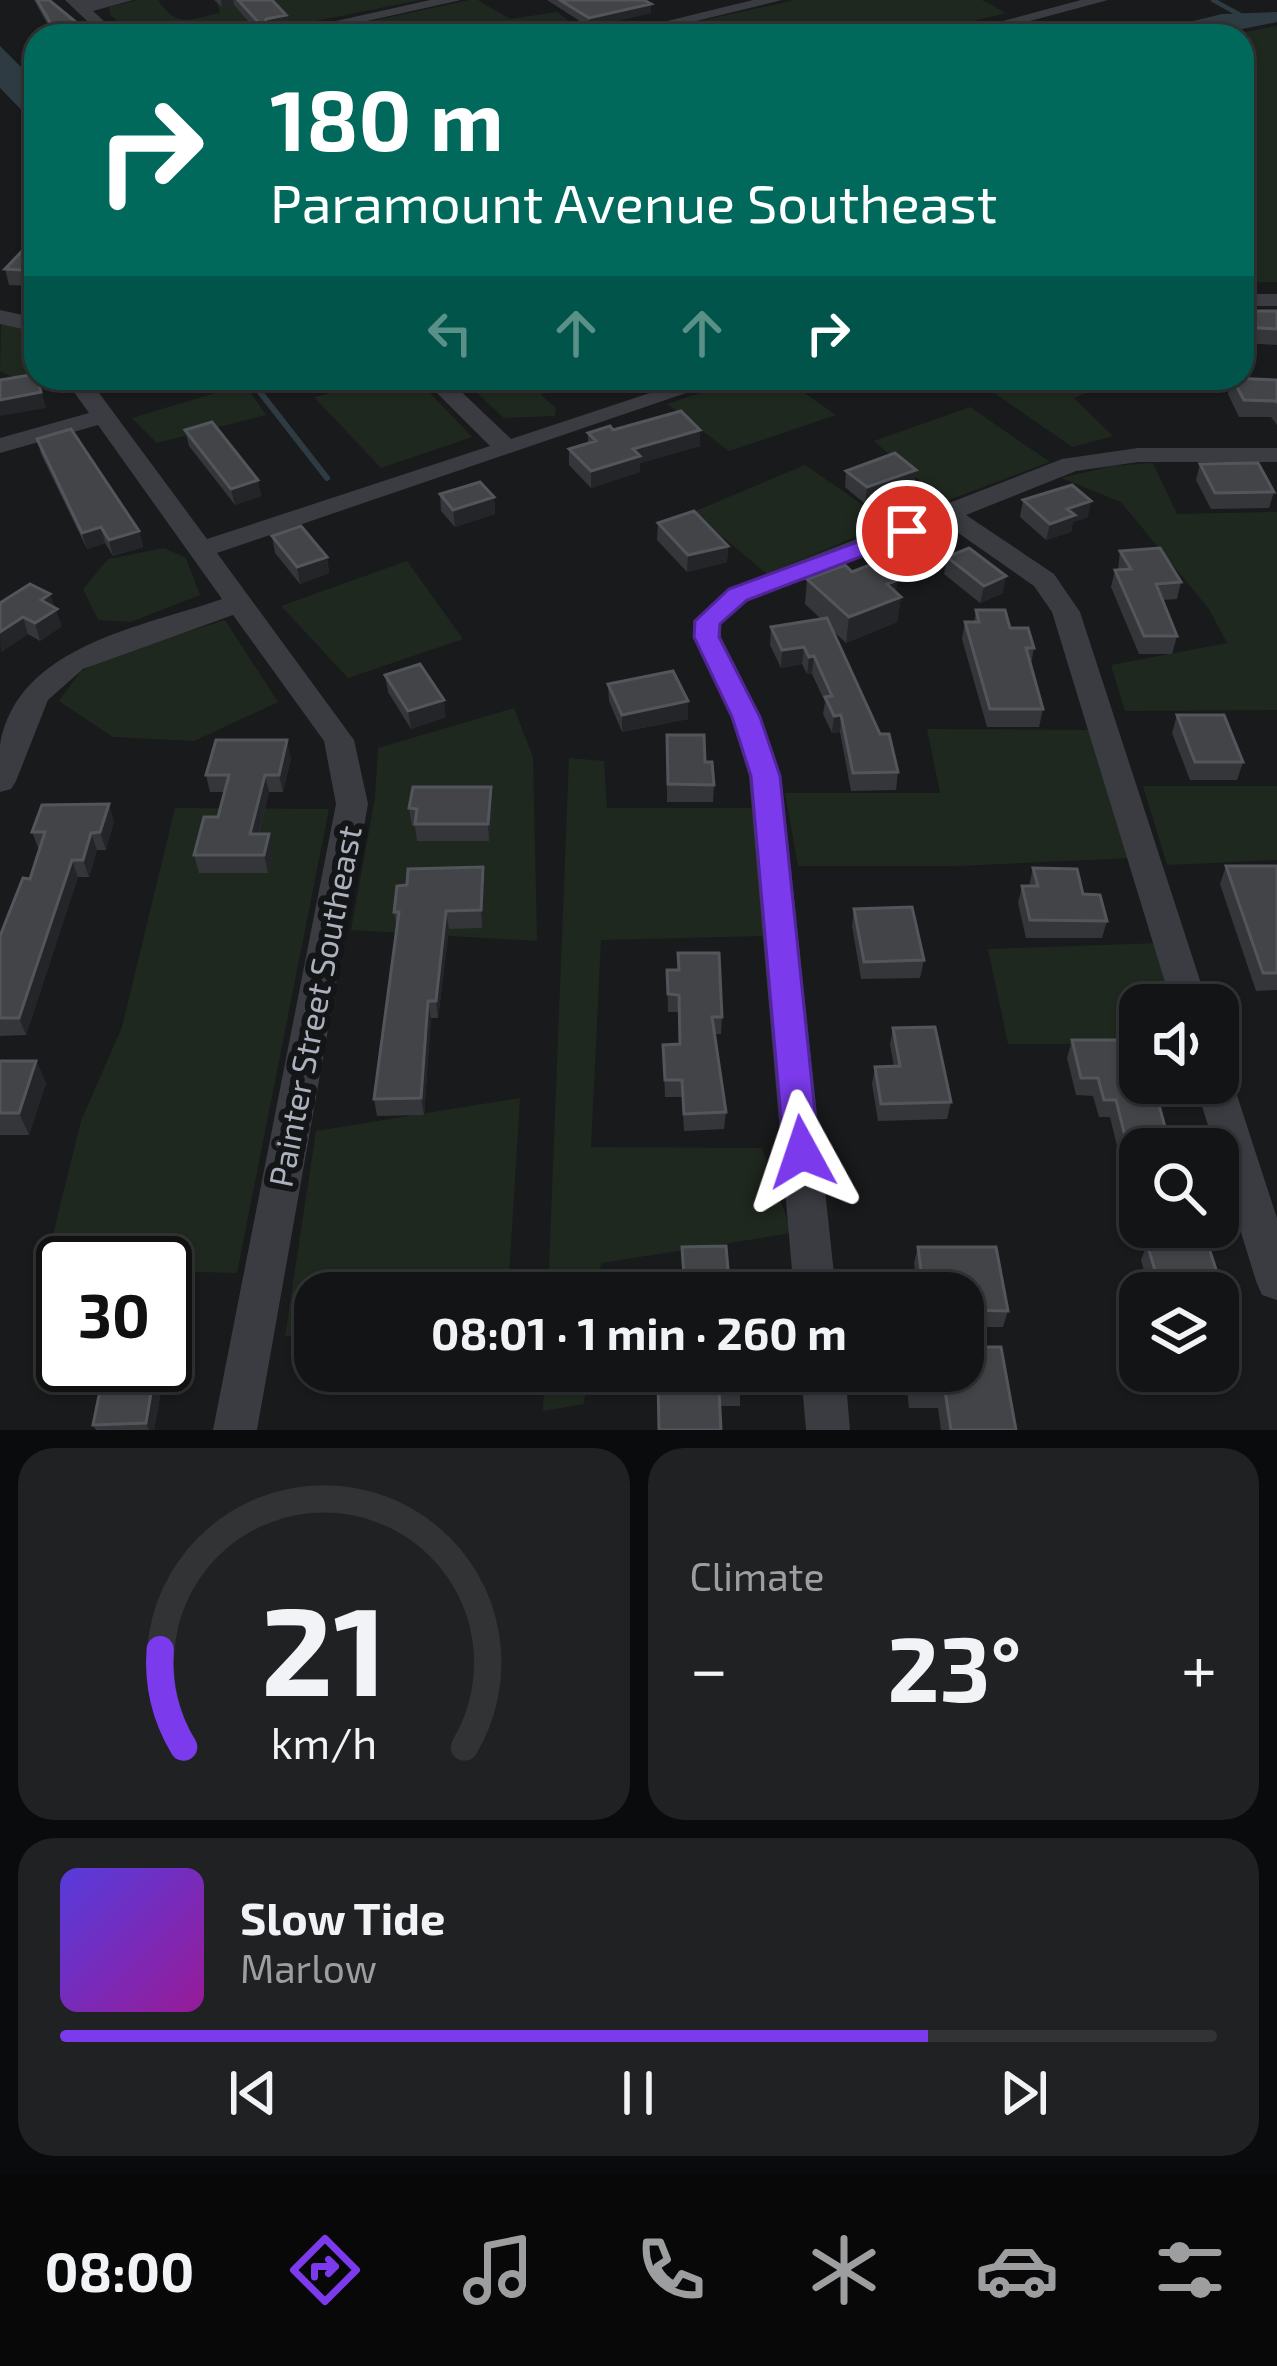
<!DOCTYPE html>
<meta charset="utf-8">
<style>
:root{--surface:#131415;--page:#202122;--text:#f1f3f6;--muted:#9d9ea0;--line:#323334;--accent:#7c3aed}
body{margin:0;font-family:"Exo 2",sans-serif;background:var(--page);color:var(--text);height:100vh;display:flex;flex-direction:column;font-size:45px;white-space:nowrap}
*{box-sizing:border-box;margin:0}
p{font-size:39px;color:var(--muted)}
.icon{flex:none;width:66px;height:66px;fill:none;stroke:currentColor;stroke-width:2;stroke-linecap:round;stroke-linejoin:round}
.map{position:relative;height:1430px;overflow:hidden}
.side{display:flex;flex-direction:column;gap:18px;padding:18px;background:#0a0b0c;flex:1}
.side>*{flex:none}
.guide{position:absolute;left:24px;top:24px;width:1230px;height:366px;border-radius:36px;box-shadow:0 3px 9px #0004,0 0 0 3px var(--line);background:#00695c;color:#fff;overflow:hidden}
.tools{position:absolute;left:1119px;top:984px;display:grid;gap:24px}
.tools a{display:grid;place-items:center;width:120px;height:120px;border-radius:24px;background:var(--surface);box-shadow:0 3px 9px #0004,0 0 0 3px var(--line);font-size:60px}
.speed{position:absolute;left:36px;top:1236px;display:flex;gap:24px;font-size:60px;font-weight:700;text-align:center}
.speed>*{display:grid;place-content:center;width:156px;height:156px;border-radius:50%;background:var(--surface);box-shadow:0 3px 9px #0004,0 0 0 3px var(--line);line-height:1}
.speed .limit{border:6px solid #111;border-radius:18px;background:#fff;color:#111}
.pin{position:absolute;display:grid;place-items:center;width:102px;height:102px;color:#fff;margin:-51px;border:6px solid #fff;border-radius:50%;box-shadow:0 3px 12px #0007}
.me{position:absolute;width:132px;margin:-66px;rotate:355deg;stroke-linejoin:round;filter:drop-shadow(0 0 9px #0008)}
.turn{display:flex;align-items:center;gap:42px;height:252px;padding:0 48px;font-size:54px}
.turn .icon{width:156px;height:156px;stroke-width:2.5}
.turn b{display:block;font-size:84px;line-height:102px}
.lanes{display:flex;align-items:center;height:114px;padding:0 48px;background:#0003;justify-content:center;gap:60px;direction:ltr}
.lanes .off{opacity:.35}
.big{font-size:90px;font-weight:700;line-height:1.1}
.side .card{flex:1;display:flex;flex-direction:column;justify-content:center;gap:18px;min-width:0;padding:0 42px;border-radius:36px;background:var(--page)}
.side .dial{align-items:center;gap:0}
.dial svg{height:312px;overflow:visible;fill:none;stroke:var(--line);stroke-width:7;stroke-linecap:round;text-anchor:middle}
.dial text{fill:var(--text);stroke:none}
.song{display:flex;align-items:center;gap:36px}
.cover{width:144px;height:144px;border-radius:18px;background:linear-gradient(135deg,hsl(250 70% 55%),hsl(300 70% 35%))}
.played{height:12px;border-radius:6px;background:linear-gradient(90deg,var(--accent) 75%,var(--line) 75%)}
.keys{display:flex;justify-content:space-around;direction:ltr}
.heat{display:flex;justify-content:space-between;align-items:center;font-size:66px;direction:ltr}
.side .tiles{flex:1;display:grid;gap:18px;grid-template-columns:1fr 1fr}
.card:last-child{grid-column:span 2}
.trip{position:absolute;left:294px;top:1272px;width:690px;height:120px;border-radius:36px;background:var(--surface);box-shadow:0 3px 9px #0004,0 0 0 3px var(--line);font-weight:700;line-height:120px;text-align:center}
.tab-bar{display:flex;height:192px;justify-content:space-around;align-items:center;background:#080808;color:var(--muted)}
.tab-bar .icon{width:84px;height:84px}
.tab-bar .active{color:var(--accent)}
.tab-bar b{font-size:54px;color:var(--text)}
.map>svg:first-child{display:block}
</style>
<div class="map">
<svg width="1277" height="1430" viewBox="0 0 1277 1430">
<rect width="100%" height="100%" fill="#191a1c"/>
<path fill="#1f281f" d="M138,0H158C177,29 190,19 220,13L216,0H420L241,36H136L110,15L109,7Z
M469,0H478L510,19L557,12L585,33L332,36L326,31Z
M795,0H982L1006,13L915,36H632Z
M1277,26V282H1242V36H1225Z
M1,323L23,329L36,350V378H54L57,384L19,380L0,371Z
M393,378H416L472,437L381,468L314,397Z
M461,378H546L555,385L541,395L556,408L555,416L504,418Z
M745,378H783L836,415L729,451L667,404Z
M1039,378H1122L1074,398L1113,436L1072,447L993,392Z
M245,384L266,415L157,443L132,418Z
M970,407L1050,462L944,502L874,441Z
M1153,463L1177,514L1277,512V710L1125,711L1111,665L1227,643L1209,609L1121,502L1061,478L1112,466Z
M805,465L889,523L767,574L693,512Z
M164,548L186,558L200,595L130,622L98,620L83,589L108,559Z
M407,561L463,639L348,678L281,606Z
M225,620L278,702L194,741L113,737L59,701L80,672L112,655Z
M514,708L533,757L537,941L351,930L375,797L378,748Z
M927,729L1092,730L1132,858L957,866H798L785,793H940Z
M569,758L604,761L607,808H752L765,936L601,940L591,1147L762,1148L792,1233L601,1263L597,1293H548Z
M1143,786H1277V860L1167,865Z
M175,808L329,809L237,1273L165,1271V1263H63V1268L45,1267L81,1121L122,1027Z
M1161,943L1178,1005H1140V1044H1008L988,949Z
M520,1098L508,1293H315V1337L285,1336L316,1131Z
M545,1371H588L584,1404L543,1411Z"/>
<path fill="#2e3b42" d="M1277,12V22L1208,36H1132L1222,14Z
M0,46L36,82V125L0,88Z"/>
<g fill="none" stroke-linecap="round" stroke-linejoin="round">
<path stroke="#2e3b42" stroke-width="4.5" d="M1213,0L1242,16"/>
<path stroke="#2e3b42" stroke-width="6" d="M249,378L327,478"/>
<path fill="#3a3c42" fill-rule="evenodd" d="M65,0H133L93,11L120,36H103Z
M430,0H461L300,36H269Z
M753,0H782L635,36H606Z
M1081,0H1108L974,36H947Z
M1242,294H1277V306H1242Z
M0,310L36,318V332L0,324Z
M64,378H88L207,539L490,446L422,378H447L511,439L695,378H730L217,553L354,740L368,804L257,1430H213L336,804L324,741L233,615L83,669L48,700L16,781L11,789L0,792C0,777 0,760 0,745C17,645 143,627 222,599L98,425L0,453V438L89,413Z
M1138,448H1277V462H1138L1076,471L966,515L1054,574L1080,612L1208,1005H1172L1052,612L1034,586L944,523L748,601L721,624V637L761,717L781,776L836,1293H794L749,776L731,717L693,637V621L728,589L1062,459Z
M1218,1069L1227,1072L1233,1083L1277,1218V1300L1262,1295L1256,1281L1195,1083H1218Z
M801,1371H845L850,1430H806Z"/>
</g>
<path fill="#35363a" d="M34,0H49L93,36H54Z
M214,0H272L286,15L288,27L306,36H261L234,5L222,7Z
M547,0H644L651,4V13L589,27Z
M36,250V286L9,285L5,269Z
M1242,311H1277V345L1242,343Z
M327,378H370V379L338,389Z
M566,378H626L578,390Z
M1232,378L1277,380V425L1271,417H1239L1228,394Z
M185,430L258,480L261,496L235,505L189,446Z
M613,430L700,446L640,463V472L591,488L569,465V449L588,443V433Z
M37,439L139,531L143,547L113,556L105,543L87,549L41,454Z
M1200,464L1274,492L1269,508L1211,509L1196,480Z
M916,470L914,486L865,504L845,487L846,471Z
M440,494L494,497L495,514L455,527L441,511Z
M1023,500L1088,517L1073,522L1071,532L1046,540L1020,517Z
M658,523L728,546L727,562L687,572L657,540Z
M272,536L327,557L329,573L300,584L275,553Z
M1120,551L1181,582L1177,599L1162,600L1177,636L1172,654H1139L1111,587L1115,570H1118Z
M947,557L1003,593L980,603L944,574Z
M852,572L896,592L901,597L897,622L846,643L832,630L898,772L896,790L851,791L840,732L832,733L823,714L825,702L812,674H807L802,664L781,668L770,645L771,627L821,619L805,604L807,579Z
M0,603L62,626L40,641L28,634L1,652Z
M976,610L1010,628L1034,648L1031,664L1043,709L1039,727H987L962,639L965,622H974Z
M385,675L446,717L411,729L388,692Z
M608,684L688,719L622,732L609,701Z
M1177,715L1243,762L1237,780H1190L1172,733Z
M667,735L705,762L714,785L713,802H667Z
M291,758L283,792H269L259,834L273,852L268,873H199L194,855L218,817L224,792H210L206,775Z
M493,805L489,841H417L415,826H412L409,808Z
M114,821L106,850H97L89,877H78L26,1035L0,1036V936L30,879L39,850L32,832Z
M1226,866H1277V990L1256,991L1220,884Z
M483,867L485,885L482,928L449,929L438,1018H431L424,1115L377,1116L374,1099L397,930L394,912L407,885Z
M1033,868L1083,894L1107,921L1102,938H1026L1018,903L1022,886H1029Z
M854,909L924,960L920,978L861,979L852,926Z
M667,970L722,1017L721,1034H715L726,1112L724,1129L684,1131L682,1097H665L663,1045L680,1044L679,1012H668Z
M893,1028L951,1102L947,1119L878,1121L872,1084L875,1067L894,1066L890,1045Z
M1072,1040H1140V1216H1134L1110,1117H1099L1093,1096L1076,1095L1067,1058Z
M0,1061H36L46,1083L29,1135H0Z
M1207,1242L1230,1312L1222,1328L1218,1329V1293H1150L1141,1260L1147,1244Z
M918,1247L1008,1311L1003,1327H963V1293H918L914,1263Z
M689,1371H740V1406H720L689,1382Z
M905,1371H963L1016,1430H941L938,1408H909Z
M162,1385L154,1430H96L93,1425Z"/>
<path fill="#242528" d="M221,0H233L234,5L222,7Z
M651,4V13L589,27V18Z
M286,15L288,27L264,29L266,19Z
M38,378L46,408L0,416V400Z
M336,378H370V379L338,389Z
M578,378H626L578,390Z
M700,430V446L640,463V472L591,488V471L633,449Z
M916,470L914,486L865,504L867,487Z
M258,480L261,496L235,505L231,489Z
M494,497L495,514L455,527L453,510Z
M1091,501L1088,517L1073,522L1071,532L1046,540L1050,524L1067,509Z
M101,527L105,543L87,549L82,533Z
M139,531L143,547L113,556L109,540Z
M728,546L727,562L687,572L688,555Z
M327,557L329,573L300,584L297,567Z
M1006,576L1003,593L980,603L984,586Z
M898,580L895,599L901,597L897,622L846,643L849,617L887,584Z
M50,594L62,626L40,641L35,623L41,600Z
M23,617L28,634L1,652L0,632Z
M804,647L802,664L781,668L782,650Z
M814,656L812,674H807L809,657Z
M444,700L446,717L411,729L408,711Z
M688,701V719L622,732V715Z
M841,715L840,732L832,733L834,716Z
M287,740L291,758L283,792L279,775Z
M265,775L269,792L254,852L250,834Z
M491,787L493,805L489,841L488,824Z
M109,804L114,821L106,850L100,832Z
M91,833L97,850L89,877L83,860Z
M269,834L273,852L268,873L264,855Z
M72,860L78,877L26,1035L19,1018Z
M483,867L485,885L482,928L481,910Z
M446,911L449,929L438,1018L436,1001Z
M428,1001L431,1018L424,1115L421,1098Z
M36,1061L46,1083L29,1135L19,1113Z
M155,1369L162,1385L154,1430H149L146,1423Z"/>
<path fill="#424448" stroke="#52555a" stroke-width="3" d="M37,0H49L93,36H58Z
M238,0H272L286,15L266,19L264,27L298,28L306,36H271Z
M560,0H644L651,4L589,18Z
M23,250H36V271L5,269Z
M1242,311H1277V329L1242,327Z
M36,374L41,392L0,400V380Z
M1232,378L1277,380V403L1276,401L1244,400Z
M681,411L700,430L633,449L640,456L591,471L569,449L596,441L588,433L610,426L613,430Z
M212,422L258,480L231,489L185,430Z
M71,429L139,531L109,540L101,527L82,533L37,439Z
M895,453L916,470L867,487L846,471Z
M1258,463L1274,492L1215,493L1200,464Z
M480,482L494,497L453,510L440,494Z
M1072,485L1091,501L1067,509L1075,515L1050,524L1023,500Z
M694,511L728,546L688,555L658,523Z
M301,526L327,557L297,567L272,536Z
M969,548L1006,576L984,586L947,557Z
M1160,548L1181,582L1156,584L1177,636H1144L1115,570L1131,569L1120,551Z
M877,562L898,580L887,584L901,597L849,617L807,579L845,565L852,572Z
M30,584L50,594L41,600L57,609L35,623L23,617L0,632V603Z
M976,610H1005L1010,628H1028L1034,648H1026L1043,709H990L965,622H979Z
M827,618L880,734H889L898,772L853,773L841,715L834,716L825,697L832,696L814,656L809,657L804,647L782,650L771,627Z
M420,664L444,700L408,711L385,675Z
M673,671L688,701L622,715L608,684Z
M1177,715H1224L1243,762H1195Z
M667,735H704L705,762H712L714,785L668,784Z
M216,740H287L279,775H265L250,834H269L264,855H194L204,817H218L229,775H206Z
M413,787H491L488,824H415L417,809L409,808Z
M109,804L100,832L91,833L83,860H72L19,1018H0V936L23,878L30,879L45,832H32L42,805Z
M1226,866H1277V973H1263Z
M483,867L481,910L446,911L436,1001H428L421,1098L374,1099L399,912H394L397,886L407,885L408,869Z
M1033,868L1077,869L1083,894L1100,895L1107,921L1030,920L1022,886H1038Z
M912,907L924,960L864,962L854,909Z
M678,953H719L722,1017H712L726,1112L684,1114L682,1080H665L663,1045L680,1044L679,995L668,994L667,970H679Z
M935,1027L951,1102L881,1104L875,1067L900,1066L893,1028Z
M1072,1040H1140V1083H1153L1171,1149H1140V1196L1116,1100H1104L1098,1078H1081Z
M0,1061H36L19,1113H0Z
M1207,1242L1230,1312H1218V1293H1162L1147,1244Z
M726,1246L730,1293H685L682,1247Z
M918,1247H996L1008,1311L963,1310V1293H924Z
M963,1347H1001L1016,1430H951L944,1384L915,1385L913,1371H963Z
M155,1369L146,1423L93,1425L104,1371Z
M691,1371H740L741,1390H719L721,1430H659L658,1381L691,1382Z"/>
<path fill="#7c3aed" stroke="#51269a" stroke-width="3" d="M907,524L915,526V536L747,600L720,624L719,637L760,717L780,776L819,1152L814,1163L802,1167L789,1163L784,1152L751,776L732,717L694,637L695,621L729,589Z"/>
<g text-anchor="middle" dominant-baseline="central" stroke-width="12" stroke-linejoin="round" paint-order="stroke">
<g font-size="33" fill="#abb2bd" stroke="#141517">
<text transform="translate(314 1006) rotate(-79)">Painter Street Southeast</text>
</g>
</g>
</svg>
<div class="tools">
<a><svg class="icon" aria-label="sound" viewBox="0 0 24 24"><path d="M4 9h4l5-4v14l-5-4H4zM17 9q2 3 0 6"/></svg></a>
<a><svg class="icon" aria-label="search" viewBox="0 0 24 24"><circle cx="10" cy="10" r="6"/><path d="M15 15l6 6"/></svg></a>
<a><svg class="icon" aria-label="layers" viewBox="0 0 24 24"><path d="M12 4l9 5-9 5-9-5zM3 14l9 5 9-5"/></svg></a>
</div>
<div class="speed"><div class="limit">30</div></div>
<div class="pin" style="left:907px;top:531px;background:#d93025"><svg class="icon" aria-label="arrive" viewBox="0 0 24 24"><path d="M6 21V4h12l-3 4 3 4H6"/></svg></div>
<svg class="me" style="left:802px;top:1152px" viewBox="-20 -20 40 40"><path d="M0-17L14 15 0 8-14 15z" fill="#7c3aed" stroke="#fff" stroke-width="4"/></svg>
<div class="trip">08:01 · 1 min · 260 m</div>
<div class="guide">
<div class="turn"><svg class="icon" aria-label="right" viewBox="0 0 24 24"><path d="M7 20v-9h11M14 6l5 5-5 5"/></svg><div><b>180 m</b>Paramount Avenue Southeast</div></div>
<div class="lanes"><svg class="icon off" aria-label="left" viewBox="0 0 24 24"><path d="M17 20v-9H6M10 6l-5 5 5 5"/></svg><svg class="icon off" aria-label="ahead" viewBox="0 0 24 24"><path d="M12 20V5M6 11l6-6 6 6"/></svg><svg class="icon off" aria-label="ahead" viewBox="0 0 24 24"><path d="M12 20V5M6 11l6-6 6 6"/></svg><svg class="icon" aria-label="right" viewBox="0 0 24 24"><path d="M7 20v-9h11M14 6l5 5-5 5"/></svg></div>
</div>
</div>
<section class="side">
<div class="tiles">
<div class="card dial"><svg viewBox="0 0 100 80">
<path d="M14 69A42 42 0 1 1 86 69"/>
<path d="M14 69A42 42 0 0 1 8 44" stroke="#7c3aed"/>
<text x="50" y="56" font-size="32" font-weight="700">21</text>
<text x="50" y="72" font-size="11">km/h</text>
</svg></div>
<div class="card"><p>Climate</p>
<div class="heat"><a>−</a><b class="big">23°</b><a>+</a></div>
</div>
<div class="card">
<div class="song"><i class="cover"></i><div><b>Slow Tide</b><p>Marlow</p></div></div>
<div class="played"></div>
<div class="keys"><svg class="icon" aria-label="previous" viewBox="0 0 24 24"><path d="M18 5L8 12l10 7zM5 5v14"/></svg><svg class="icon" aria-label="pause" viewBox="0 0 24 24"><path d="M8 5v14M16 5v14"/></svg><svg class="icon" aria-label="next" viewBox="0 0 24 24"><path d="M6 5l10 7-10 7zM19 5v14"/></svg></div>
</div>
</div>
</section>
<nav class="tab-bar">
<b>08:00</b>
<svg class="icon active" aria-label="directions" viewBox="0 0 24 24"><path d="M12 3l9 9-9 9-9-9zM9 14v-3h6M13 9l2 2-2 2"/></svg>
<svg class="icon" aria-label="music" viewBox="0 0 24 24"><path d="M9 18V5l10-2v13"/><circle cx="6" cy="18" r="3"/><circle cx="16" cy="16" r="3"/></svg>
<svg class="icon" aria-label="phone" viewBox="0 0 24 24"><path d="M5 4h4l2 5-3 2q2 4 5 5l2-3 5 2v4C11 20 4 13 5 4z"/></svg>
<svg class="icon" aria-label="climate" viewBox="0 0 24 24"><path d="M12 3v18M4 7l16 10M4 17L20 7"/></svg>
<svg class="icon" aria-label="car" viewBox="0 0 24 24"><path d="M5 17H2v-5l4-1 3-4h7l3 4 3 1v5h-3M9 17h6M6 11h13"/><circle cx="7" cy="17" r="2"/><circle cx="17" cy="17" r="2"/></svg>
<svg class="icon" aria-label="filters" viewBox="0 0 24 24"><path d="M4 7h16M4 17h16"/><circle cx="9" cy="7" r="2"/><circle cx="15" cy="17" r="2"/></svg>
</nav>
